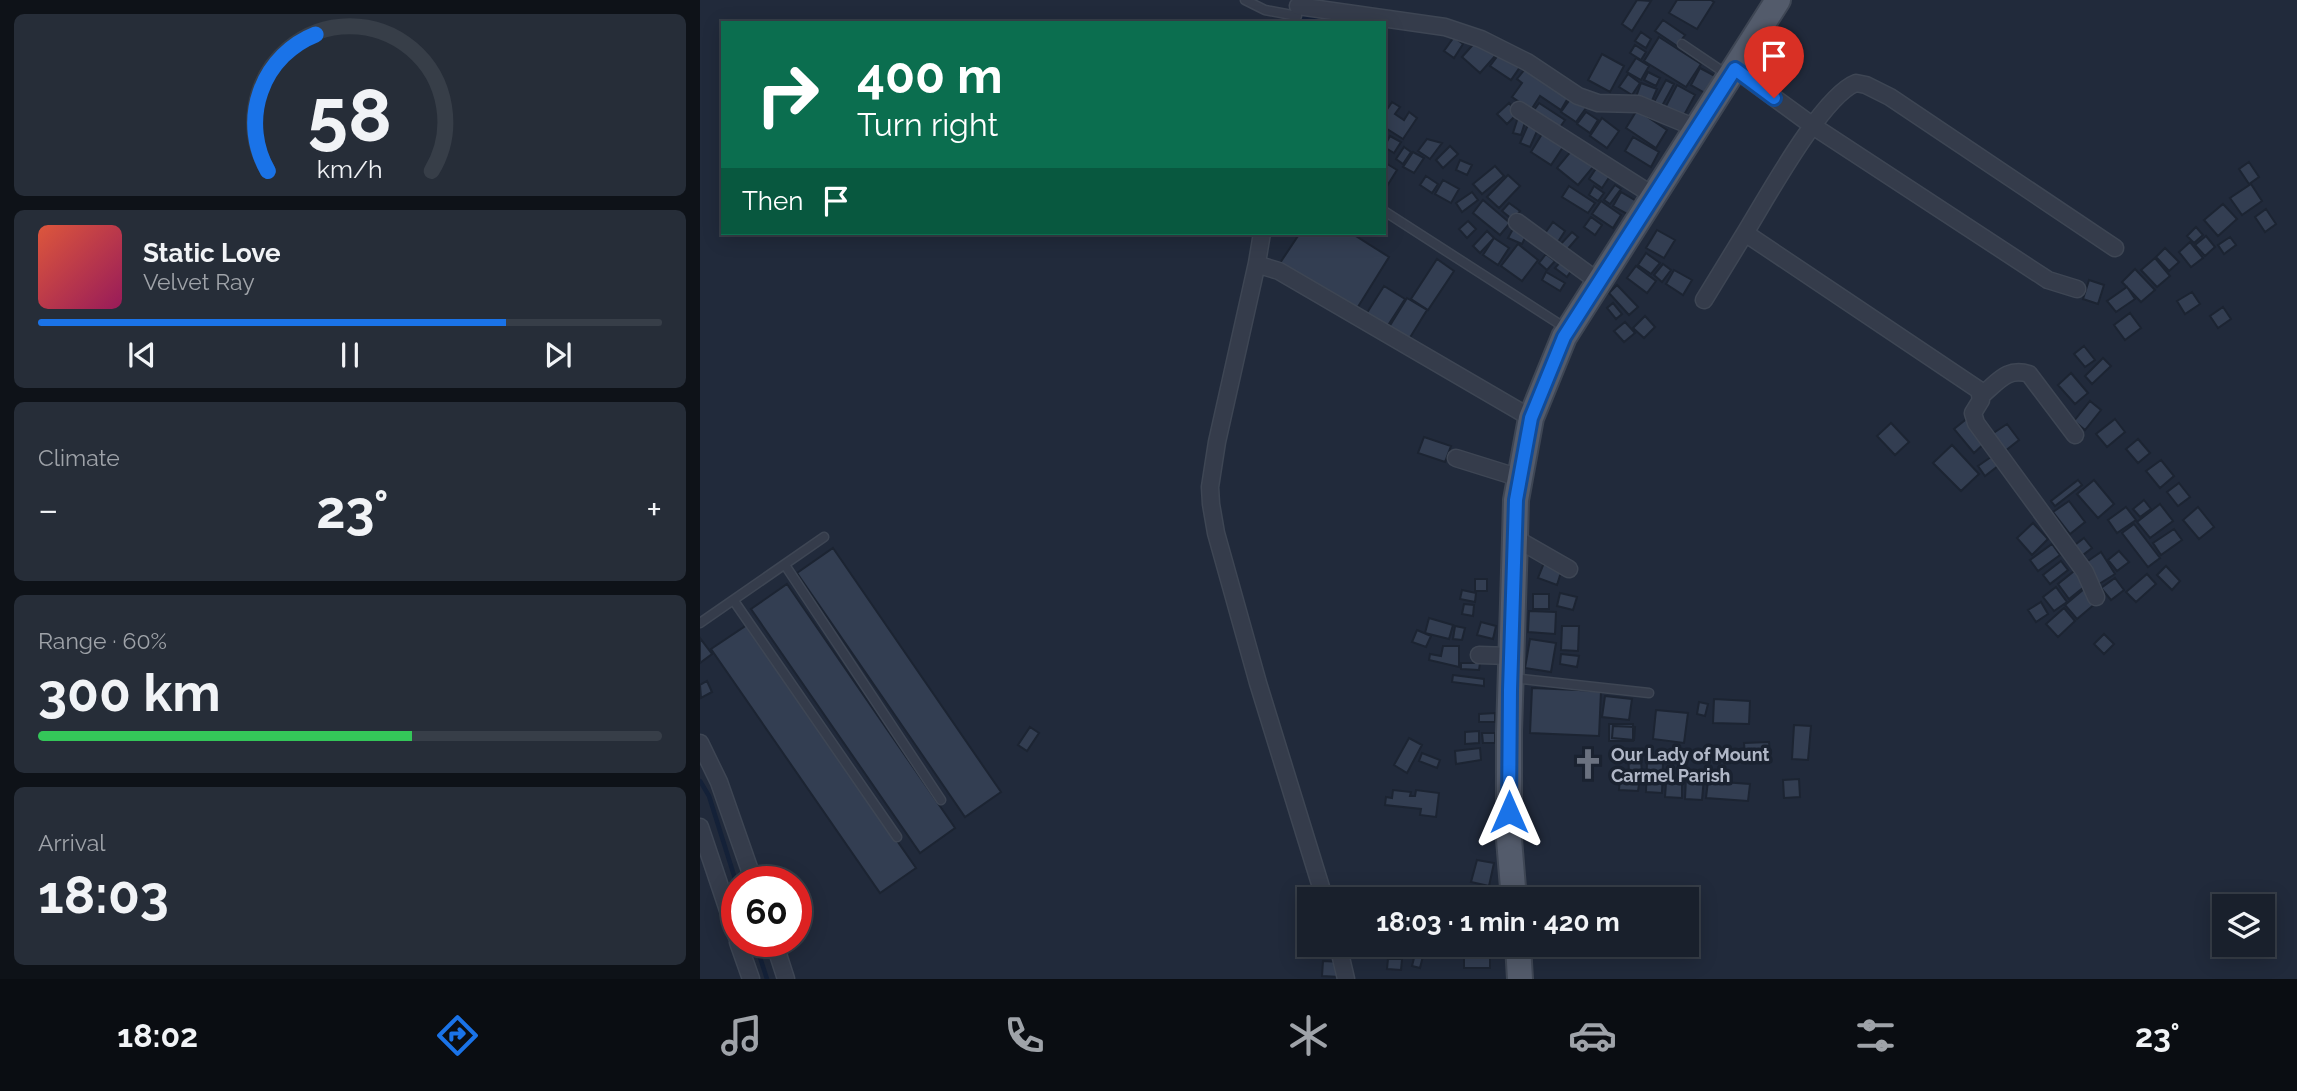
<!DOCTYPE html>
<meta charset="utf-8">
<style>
:root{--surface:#19202c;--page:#262d38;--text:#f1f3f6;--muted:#9fa3a9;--line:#373e48;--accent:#1a73e8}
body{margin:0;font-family:Raleway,sans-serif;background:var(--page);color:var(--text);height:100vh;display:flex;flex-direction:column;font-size:26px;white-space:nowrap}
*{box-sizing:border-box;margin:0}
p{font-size:23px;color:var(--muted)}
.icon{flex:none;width:38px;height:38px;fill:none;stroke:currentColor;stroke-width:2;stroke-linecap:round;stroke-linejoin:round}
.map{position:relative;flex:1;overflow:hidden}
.side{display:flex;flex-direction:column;gap:14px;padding:14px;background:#0e1218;width:700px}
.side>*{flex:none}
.banner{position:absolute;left:21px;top:21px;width:665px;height:214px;border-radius:0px;box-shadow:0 4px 18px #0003,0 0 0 2px var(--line);background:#0b6e4f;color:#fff;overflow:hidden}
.fabs{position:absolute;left:1512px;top:894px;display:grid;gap:14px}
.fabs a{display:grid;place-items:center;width:63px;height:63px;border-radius:0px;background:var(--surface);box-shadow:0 4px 18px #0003,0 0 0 2px var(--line);font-size:35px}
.speed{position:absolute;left:21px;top:866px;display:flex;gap:14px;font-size:35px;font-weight:700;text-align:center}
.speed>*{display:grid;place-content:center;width:91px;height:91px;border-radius:50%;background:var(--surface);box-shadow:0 4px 18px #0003,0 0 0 2px var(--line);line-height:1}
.speed .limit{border:10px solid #d22;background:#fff;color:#111}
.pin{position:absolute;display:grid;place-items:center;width:60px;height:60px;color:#fff;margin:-72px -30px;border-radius:50% 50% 50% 0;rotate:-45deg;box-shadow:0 0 7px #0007}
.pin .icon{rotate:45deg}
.me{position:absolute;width:77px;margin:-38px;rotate:0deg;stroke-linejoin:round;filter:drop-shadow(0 0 5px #0008)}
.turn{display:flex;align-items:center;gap:24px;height:147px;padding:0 21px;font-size:32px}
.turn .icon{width:91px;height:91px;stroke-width:2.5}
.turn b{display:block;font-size:49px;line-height:60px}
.then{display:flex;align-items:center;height:66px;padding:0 21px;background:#0003;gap:14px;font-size:26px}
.big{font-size:52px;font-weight:700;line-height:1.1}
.side .widget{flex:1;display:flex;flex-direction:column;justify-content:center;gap:10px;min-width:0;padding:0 24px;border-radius:10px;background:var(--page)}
.side .dial{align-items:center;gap:0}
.dial svg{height:182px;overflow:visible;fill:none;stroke:var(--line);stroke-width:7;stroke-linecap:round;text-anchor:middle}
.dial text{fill:var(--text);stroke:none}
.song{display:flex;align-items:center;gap:21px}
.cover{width:84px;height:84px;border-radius:10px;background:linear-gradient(135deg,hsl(10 70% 55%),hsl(330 70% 35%))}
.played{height:7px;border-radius:4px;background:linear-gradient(90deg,var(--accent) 75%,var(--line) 75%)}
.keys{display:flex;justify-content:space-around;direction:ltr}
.heat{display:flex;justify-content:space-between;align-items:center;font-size:38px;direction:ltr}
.charge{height:10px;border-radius:5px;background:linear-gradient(90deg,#34c759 60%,var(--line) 0)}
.trip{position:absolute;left:597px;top:887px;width:402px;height:70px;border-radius:0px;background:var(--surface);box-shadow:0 4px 18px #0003,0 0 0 2px var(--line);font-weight:700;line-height:70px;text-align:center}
.tabs{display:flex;height:112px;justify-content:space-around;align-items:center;background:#0a0d12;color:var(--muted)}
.tabs .icon{width:49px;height:49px}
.tabs .on{color:var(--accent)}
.tabs b{font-size:32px;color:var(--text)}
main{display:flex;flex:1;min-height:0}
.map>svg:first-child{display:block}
</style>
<main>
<section class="side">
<div class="widget dial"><svg viewBox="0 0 100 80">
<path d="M14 69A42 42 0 1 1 86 69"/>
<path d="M14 69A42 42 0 0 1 35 9" stroke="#1a73e8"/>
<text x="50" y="56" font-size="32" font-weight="700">58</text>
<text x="50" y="72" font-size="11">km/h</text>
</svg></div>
<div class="widget">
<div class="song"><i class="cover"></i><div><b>Static Love</b><p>Velvet Ray</p></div></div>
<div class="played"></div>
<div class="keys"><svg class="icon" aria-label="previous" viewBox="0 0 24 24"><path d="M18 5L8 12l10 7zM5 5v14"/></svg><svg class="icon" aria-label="pause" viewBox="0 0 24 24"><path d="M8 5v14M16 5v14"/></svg><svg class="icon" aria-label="next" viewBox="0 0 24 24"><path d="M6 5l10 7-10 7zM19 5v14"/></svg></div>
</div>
<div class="widget"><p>Climate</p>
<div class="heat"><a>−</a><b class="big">23°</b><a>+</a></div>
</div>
<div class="widget"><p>Range · 60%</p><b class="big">300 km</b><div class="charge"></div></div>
<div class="widget"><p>Arrival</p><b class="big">18:03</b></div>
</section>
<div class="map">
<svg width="1597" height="979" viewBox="0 0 1597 979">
<rect width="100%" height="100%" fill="#212a3b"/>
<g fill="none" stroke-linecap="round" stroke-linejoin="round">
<path stroke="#142138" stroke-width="4.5" d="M0,781L9,796L37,885
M55,942L67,979"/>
<path stroke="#142138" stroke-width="24" d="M605,23L607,0"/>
</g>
<path fill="#333e52" stroke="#1c2432" stroke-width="2" d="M937,0L951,1L932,31L922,24Z
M977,0H1011L1014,2L997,29L969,13Z
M963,20L985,35L977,46L955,31Z
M941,32L951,39L946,48L935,41Z
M754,37L763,44L754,58L744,51Z
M959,37L1001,64L986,87L944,61Z
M778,39L796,55L780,73L762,57Z
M935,45L946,52L941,60L930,53Z
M799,54L820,67L811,80L790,66Z
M902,54L924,66L910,92L888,80Z
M936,58L949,66L941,80L927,72Z
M1000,68L1015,76L1005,93L991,85Z
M825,69L868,98L861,110L840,96L831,110L812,97L822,83L817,79Z
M948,72L960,78L956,86L944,80Z
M928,74L940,83L932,95L919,87Z
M966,80L974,84L962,106L954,102Z
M941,83L957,89L951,103L936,97Z
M977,85L995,95L983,117L965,108Z
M871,98L886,108L876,122L861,112Z
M692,102L700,107L695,114L704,120L709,112L717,118L703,139L684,127V114Z
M809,103L818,113L807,124L797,114Z
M839,103L865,120L858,130L832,113Z
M937,110L967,130L956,148L926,128Z
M886,112L898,120L890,133L877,124Z
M819,114L827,116L821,135L813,133Z
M902,118L919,131L907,148L890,136Z
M828,125L838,129L830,147L820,143Z
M842,134L863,147L851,165L831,152Z
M690,136L701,142L694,153L684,147Z
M933,137L959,152L951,167L925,151Z
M727,139L742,143L730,159L718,151Z
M750,146L758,154L743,168L736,160Z
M704,147L711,152L703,164L696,159Z
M872,150L893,167L878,185L857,168Z
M713,152L724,158L714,173L703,167Z
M760,160L772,165L767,175L756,170Z
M684,162L697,170L687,186L684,184Z
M1549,162L1559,177L1549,184L1539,169Z
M795,166L804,176L782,194L773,184Z
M897,167L910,176L902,188L889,179Z
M808,175L820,186L799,208L787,197Z
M726,176L738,184L732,193L720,185Z
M743,180L759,189L751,203L735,194Z
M1551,184L1562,201L1542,215L1530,198Z
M915,185L921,189L910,204L904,200Z
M869,186L895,203L888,213L862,197Z
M894,186L904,193L898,201L889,195Z
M772,192L778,200L762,212L756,203Z
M921,192L938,202L931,216L913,206Z
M783,200L810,223L800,235L773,213Z
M901,201L921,215L913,228L892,214Z
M809,203L820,211L813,220L802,211Z
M1523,204L1537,219L1518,236L1504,220Z
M1566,209L1576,224L1565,232L1555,217Z
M891,217L902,225L895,235L884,227Z
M768,221L776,229L767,238L759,229Z
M853,222L865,231L856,245L843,236Z
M1496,227L1503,235L1494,243L1487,236Z
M813,229L826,236L822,244L808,238Z
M957,230L975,240L964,258L946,248Z
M787,231L794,238L780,253L773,246Z
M872,232L878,237L865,252L859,246Z
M600,233H651L689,257L656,310L580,263Z
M1506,236L1515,247L1505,256L1495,245Z
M1530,237L1536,245L1524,254L1518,245Z
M794,238L809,248L798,265L783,255Z
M1490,242L1503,258L1491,267L1479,252Z
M818,244L838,260L822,281L801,266Z
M1465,248L1479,262L1469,271L1456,257Z
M946,253L960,263L951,274L938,265Z
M846,254L855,261L847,270L839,263Z
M1455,258L1470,276L1457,287L1441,270Z
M737,259L754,271L728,310L711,299Z
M862,260L873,268L867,277L855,268Z
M963,264L971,270L962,282L954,275Z
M936,266L956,281L947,293L927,278Z
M1435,269L1455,290L1441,302L1422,282Z
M974,270L992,280L983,295L966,284Z
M846,272L865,283L860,291L842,280Z
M1389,280L1404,285L1398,304L1383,299Z
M917,285L938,307L929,315L909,293Z
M684,286L705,299L685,330L665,316Z
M1427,287L1435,299L1416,312L1407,301Z
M1492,292L1500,304L1485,314L1477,301Z
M707,298L727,310L706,344L686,332Z
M913,303L922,314L916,319L907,308Z
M1523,307L1531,319L1518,328L1510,316Z
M1430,313L1441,328L1425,340L1414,325Z
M945,316L955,327L944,338L933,328Z
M925,322L935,333L924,342L914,331Z
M1384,346L1395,360L1385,367L1374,354Z
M1403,358L1411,366L1392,384L1385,376Z
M1371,373L1388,393L1375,404L1358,385Z
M1390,401L1401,410L1385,430L1374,421Z
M1269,417L1288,440L1274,453L1254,429Z
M1415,419L1425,432L1407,447L1396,434Z
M1191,423L1209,442L1195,455L1177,436Z
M1307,424L1319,440L1305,451L1292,434Z
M724,437L751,446L745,462L718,453Z
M1438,439L1450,453L1438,463L1426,449Z
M1252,445L1279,474L1261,491L1233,463Z
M1291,457L1298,466L1285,476L1278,466Z
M1461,460L1474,476L1460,488L1446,471Z
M1378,480L1382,485L1355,506L1351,501Z
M1394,480L1414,504L1398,518L1377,494Z
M1479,483L1490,497L1478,506L1467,492Z
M1444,500L1451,509L1440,517L1433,509Z
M1369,501L1385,522L1370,534L1353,512Z
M1460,504L1473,521L1450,538L1437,522Z
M1426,507L1436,520L1417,533L1408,520Z
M1498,507L1514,527L1499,539L1483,520Z
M1333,523L1348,539L1332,555L1317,538Z
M1434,524L1460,558L1448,567L1422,533Z
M1474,529L1482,540L1461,555L1453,543Z
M1384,538L1392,548L1379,558L1371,548Z
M1352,544L1360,555L1338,571L1330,560Z
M133,548L301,792L265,817L97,573Z
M1419,551L1429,562L1417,571L1408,560Z
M1401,552L1415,574L1399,584L1385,563Z
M1361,561L1368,570L1350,584L1343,575Z
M844,563L862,569L857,585L838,578Z
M1466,566L1480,581L1472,590L1457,575Z
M1378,568L1389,583L1369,599L1358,584Z
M1447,574L1456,584L1436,602L1426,592Z
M1415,578L1424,590L1411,600L1401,588Z
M775,579H787V591H775Z
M87,584L255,828L220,853L51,609Z
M1356,587L1367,602L1354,611L1343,597Z
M1384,589L1396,603L1377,619L1365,605Z
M762,590L776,593L775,602L760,599Z
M860,593L877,597L873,610L857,606Z
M833,594H849V609H833Z
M1341,602L1348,614L1336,622L1328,610Z
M764,604L774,605L773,616L762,614Z
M1364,608L1375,621L1358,637L1346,624Z
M829,611L856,612L855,634L828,632Z
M729,618L753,625L749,639L725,633Z
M781,622L796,626L793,639L777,635Z
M47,625L216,868L180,893L11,649Z
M755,626L765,628L762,640L753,639Z
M862,626H879L878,651L861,650Z
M717,630L731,636L726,647L712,642Z
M1404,634L1414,644L1404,654L1394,644Z
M0,638L12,654L0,663Z
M830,639L856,643L851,672L825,668Z
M743,646H759V667L729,660L730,654L741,656Z
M861,654L879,656L877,667L860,664Z
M761,663H780L779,670L761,669Z
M753,675L784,679V686L752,682Z
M7,681L12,692L1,698L0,685Z
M832,688L901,691L899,736L830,733Z
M905,696L932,699L929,720L902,717Z
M1014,699L1050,701L1049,724L1013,723Z
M999,702L1008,704L1005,716L997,714Z
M956,710L988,713L984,743L953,739Z
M795,713V722H779V714Z
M909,724H933V741H909Z
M1094,725L1111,726L1108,760L1092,759Z
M913,726L935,727L934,740L912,738Z
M330,727L339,733L327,751L318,745Z
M779,731V743L765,744V732Z
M782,733H795V743H783Z
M709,738L722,745L707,773L694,765Z
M1069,742L1070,753L1045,755L1044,743Z
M780,748L781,760L756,764L755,751Z
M940,750L942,772L929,773L928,751Z
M722,753L740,760L737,768L719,761Z
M947,762L963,763L962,793L946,792Z
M920,777L940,778L938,791L919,790Z
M986,777H1004L1002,800L985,799Z
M1099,779L1100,797L1084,798L1083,780Z
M1008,781L1050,784L1048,801L1006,798Z
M966,783L982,784V798L965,797Z
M693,790L711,792L710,796H715L716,790L739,793L736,817L720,815L721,809L685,805L686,797L692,798Z
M777,860L794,863L789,886L771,882Z
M716,950L724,952L720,968L712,966Z
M764,956L790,957V968H764Z
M688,959H702L701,970L687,969Z
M623,961L641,962L640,977L622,976Z"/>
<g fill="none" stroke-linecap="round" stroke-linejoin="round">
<defs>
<path id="service" d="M545,0L565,10L597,16
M982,44L1028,75
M684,211L867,329
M85,565L241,800
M34,601L197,837
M0,623L124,537
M813,678L949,693"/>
<path id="minor" d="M598,6L745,27L781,39L827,62L878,96L898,103L938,104L996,128
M1035,69L1113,126L1348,280L1377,289
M819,110L954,196
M817,222L899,282
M562,233L557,263L559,265L579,271L831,418
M557,263L517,442L510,487L511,504L516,533L558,683L625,900
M1004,300L1045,233
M1282,395C1298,382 1307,367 1329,374L1375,435
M756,458L820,478
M815,538L869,569
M1396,597L1385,572L1276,423L1273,413L1281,400L1279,390L1045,233C1066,199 1122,96 1156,83L1166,85L1190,97L1415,248
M779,655L811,656
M0,743L19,782L54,882
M0,827L37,937
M38,942L51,979
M74,942L86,979
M638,945L646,979"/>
<path id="primary" d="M814,900L809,839V732L815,538L816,500L831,418L864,337L1078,0
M818,945L820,979"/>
</defs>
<use href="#service" stroke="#3e4654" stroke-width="11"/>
<use href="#minor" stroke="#3e4654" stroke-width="19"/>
<use href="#primary" stroke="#3e4654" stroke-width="28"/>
<use href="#service" stroke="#353c4b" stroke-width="8"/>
<use href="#minor" stroke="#353c4b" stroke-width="16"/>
<use href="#primary" stroke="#535b6b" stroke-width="24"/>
</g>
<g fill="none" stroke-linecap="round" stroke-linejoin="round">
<defs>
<path id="route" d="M809,812L810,690L816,500L831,418L864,337L1035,69L1074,98"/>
</defs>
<use href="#route" stroke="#114b97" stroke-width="18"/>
<use href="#route" stroke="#1a73e8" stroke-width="12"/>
</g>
<defs>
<symbol id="church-bare" viewBox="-9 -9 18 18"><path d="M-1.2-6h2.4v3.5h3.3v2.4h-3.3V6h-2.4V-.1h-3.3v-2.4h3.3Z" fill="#6b7280" stroke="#1a2230" stroke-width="2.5" paint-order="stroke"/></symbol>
</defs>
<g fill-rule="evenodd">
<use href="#church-bare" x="866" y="742" width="44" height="44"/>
</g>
<g text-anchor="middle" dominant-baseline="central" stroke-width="7" stroke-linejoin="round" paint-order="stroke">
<g font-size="18" font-weight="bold" fill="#b0b7c7" stroke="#1a2230" text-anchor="start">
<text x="911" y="754">Our Lady of Mount<tspan x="911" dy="21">Carmel Parish</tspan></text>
</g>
</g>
</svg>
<div class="fabs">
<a><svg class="icon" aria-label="layers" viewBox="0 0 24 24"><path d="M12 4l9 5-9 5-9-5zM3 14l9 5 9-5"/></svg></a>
</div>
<div class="speed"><div class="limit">60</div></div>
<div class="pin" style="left:1074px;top:98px;background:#d93025"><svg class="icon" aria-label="arrive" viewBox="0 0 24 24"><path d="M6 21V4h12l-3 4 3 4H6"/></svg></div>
<svg class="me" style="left:809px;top:812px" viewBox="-20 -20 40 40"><path d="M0-17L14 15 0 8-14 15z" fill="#1a73e8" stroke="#fff" stroke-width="4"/></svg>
<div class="trip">18:03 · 1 min · 420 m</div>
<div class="banner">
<div class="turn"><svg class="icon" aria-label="right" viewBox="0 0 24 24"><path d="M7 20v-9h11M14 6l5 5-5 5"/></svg><div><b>400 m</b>Turn right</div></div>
<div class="then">Then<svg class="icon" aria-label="arrive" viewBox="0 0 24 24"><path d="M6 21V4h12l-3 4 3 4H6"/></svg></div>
</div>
</div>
</main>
<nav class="tabs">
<b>18:02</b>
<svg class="icon on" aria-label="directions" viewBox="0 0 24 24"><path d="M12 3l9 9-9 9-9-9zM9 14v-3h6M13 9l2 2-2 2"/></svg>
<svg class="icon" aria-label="music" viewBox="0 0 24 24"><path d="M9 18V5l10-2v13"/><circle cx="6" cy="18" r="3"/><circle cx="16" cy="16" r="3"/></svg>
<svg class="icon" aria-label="phone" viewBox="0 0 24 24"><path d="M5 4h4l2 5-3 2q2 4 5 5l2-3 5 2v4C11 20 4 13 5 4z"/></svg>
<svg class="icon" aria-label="climate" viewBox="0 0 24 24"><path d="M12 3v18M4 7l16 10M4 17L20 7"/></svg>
<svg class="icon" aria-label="car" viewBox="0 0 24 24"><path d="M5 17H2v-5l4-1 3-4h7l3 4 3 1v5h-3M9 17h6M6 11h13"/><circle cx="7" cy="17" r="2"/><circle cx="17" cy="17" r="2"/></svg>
<svg class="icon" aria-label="filters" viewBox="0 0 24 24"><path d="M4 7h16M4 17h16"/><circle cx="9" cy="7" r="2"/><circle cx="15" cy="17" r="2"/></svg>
<b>23°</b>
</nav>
